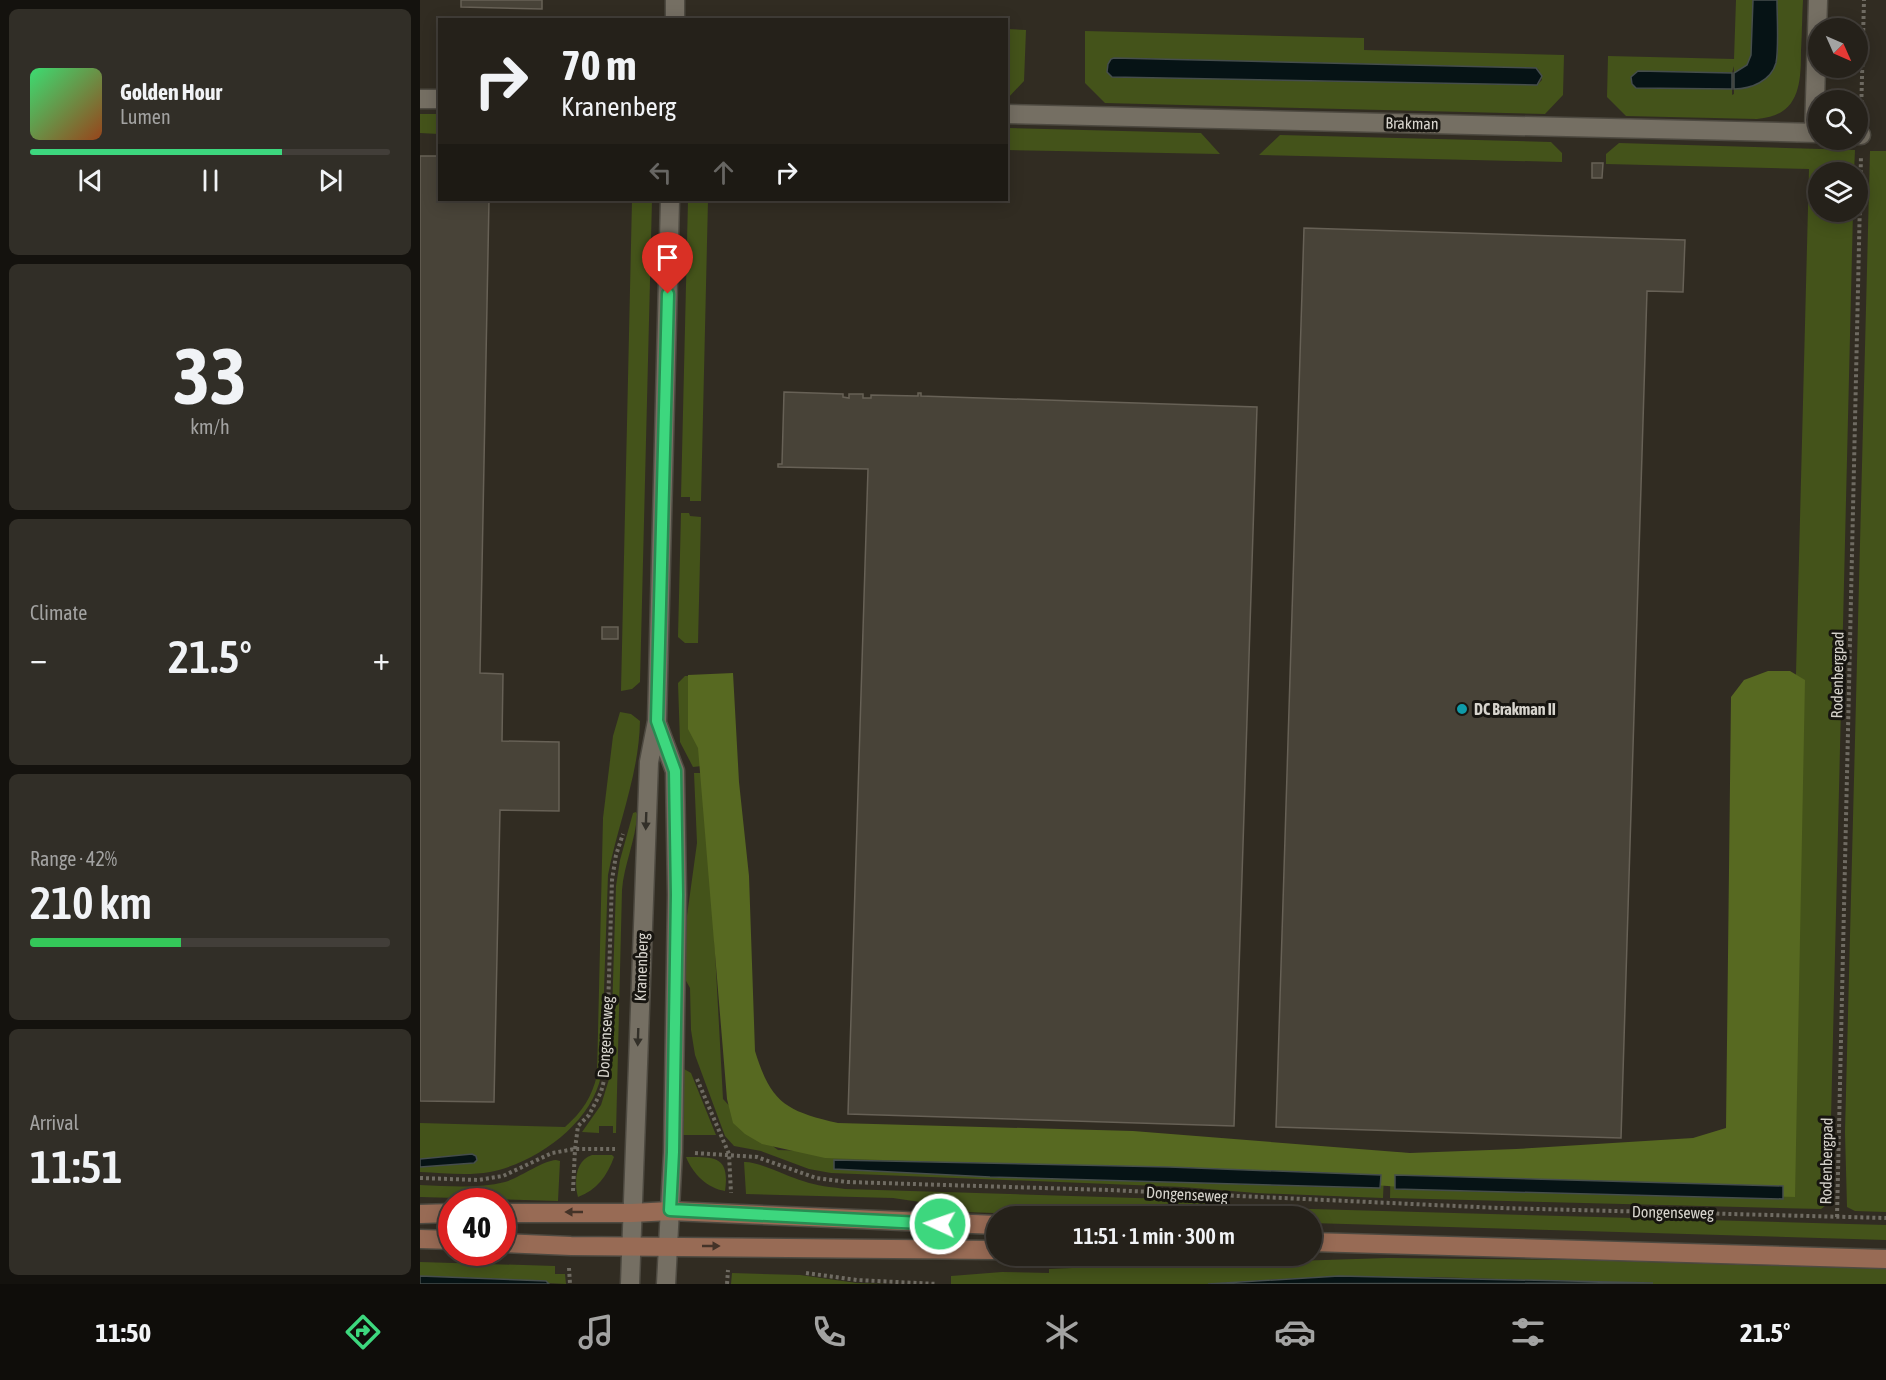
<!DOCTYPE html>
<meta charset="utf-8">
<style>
:root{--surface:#25211a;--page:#312e27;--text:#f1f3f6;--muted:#a3a3a2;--line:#423e39;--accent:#3dd77e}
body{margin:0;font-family:"Asap Condensed",sans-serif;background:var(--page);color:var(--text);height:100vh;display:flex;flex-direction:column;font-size:22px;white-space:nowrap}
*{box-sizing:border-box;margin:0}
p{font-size:20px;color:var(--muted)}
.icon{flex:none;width:33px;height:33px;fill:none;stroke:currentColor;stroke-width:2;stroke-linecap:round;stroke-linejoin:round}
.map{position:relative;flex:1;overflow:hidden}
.drawer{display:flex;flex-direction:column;gap:9px;padding:9px;background:#14120e;width:420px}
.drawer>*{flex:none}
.top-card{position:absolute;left:18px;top:18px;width:570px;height:183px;border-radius:0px;box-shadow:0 3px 15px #0003,0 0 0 2px var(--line);background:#25211a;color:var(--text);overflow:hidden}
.needle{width:39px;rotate:135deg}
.tools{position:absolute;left:1388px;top:18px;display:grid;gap:12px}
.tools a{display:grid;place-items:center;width:60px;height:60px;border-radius:50%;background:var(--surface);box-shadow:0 3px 15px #0003,0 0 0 2px var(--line);font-size:30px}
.speed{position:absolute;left:18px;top:1188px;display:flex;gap:12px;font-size:30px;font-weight:700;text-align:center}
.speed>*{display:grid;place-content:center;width:78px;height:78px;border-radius:50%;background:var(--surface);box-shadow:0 3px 15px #0003,0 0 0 2px var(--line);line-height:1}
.speed .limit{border:9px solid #d22;background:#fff;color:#111}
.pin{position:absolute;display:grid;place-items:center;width:51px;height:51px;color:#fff;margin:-62px -26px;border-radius:50% 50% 50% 0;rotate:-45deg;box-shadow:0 0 6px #0007}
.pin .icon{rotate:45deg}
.me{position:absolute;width:66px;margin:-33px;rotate:273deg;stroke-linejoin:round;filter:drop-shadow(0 0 4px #0008)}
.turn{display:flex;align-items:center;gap:21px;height:126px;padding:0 24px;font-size:27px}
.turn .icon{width:78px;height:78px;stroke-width:2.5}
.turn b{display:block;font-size:42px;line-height:51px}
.lanes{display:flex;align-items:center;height:57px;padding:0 24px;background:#0003;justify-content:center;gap:30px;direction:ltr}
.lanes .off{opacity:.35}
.big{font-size:45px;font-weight:600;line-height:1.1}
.drawer .tile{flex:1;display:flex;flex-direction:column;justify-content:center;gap:9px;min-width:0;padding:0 21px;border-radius:9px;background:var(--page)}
.drawer .dial{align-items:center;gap:0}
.dial b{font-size:78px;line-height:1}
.song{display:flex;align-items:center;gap:18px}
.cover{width:72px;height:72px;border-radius:9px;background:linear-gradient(135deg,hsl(140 70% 55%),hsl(20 70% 35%))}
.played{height:6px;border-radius:3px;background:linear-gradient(90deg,var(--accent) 70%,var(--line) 70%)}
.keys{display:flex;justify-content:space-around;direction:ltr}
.heat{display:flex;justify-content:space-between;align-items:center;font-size:33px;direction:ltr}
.charge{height:9px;border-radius:4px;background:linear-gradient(90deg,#34c759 42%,var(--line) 0)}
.trip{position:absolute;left:566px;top:1206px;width:336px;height:60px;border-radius:30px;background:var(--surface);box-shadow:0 3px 15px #0003,0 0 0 2px var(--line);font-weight:600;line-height:60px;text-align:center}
.tab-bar{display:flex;height:96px;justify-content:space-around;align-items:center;background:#0f0d0a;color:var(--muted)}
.tab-bar .icon{width:42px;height:42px}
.tab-bar .current{color:var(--accent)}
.tab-bar b{font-size:27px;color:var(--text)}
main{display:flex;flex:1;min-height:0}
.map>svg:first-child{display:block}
</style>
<main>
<section class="drawer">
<div class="tile">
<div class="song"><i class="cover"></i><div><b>Golden Hour</b><p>Lumen</p></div></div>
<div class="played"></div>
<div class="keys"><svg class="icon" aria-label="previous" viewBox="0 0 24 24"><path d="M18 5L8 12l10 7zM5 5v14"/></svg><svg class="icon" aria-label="pause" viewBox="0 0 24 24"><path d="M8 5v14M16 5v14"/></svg><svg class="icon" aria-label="next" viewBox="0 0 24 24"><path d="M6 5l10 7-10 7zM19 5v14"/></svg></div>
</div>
<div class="tile dial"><b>33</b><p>km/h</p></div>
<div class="tile"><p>Climate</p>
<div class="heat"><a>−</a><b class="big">21.5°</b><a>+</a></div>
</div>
<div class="tile"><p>Range · 42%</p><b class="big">210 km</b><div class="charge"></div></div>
<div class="tile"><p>Arrival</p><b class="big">11:51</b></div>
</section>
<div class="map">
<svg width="1466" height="1284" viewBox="0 0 1466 1284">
<rect width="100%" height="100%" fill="#312c22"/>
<path fill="#44531a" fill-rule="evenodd" d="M1316,0H1333L1331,55L1327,65L1314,73V66L1312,73L1218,71L1211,80L1216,88L1312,89V95L1314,94V89C1331,89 1351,81 1356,63C1359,48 1357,16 1357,0H1383C1382,17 1382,34 1381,51C1381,85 1379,116 1337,119L1206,116L1187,97L1188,56L1314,59Z
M587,29L606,30L604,81L587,99Z
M665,31L944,38V50L1144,55L1143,95L1125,114L685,103L665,83ZM694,58L1116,68L1119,70L1122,80L1117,85L692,77Z
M0,114H19V134L0,133Z
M587,128L781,133L800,154L587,150Z
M860,135L1131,142L1142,153V162L839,155Z
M1199,143L1435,150L1434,172H1398V212H1433L1411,1119L1405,1206L1401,1209L970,1198L971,1152L1363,1179L1389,169L1186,164V154ZM975,1176L1363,1199L975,1189Z
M1450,151H1466V1212L1435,1211L1427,1207L1425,1132Z
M212,200H232L220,682L212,689L201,691Z
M268,200H288L281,501H270V497H261Z
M261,513H269L270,516L281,517L278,643H265L258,637Z
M265,676H280L303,1099L334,1132L358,1150L413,1152H965L963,1198L836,1193L763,1187L411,1173L389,1169L341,1151L314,1146L305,1136L275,1055L271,1030L270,988L265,979L266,923L277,843L274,773H282V766L273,767L260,742L258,683ZM414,1160L961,1175L959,1188L570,1177Z
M200,712L211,714L220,721C219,775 198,823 188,875L181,1076C171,1124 116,1163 70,1172C48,1176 23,1173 0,1172V1167L54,1163L52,1154L0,1159V1123L145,1127C162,1112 172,1097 177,1075L183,818L193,736Z
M216,812L217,814C216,840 204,864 202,890L196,1133H193V1126H179V1133L162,1132L181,1105L190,1076L196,886L200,860L213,813Z
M264,1069L271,1073L296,1135H261Z
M172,1155H192L194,1157C187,1176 177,1190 158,1197C154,1183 155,1160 172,1155Z
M266,1157C295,1157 310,1156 305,1191C287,1188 273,1174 266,1157Z
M136,1160L140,1161L138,1201L0,1197V1185C28,1186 57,1189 85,1182C101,1177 122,1161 136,1160Z
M324,1162C338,1161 368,1177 383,1181C397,1186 411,1187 425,1189L748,1199L856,1208L1466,1225V1240L891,1223V1216H676L543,1212L500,1202L473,1198L326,1194Z
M968,1258L1160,1260L1466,1269V1284H1233L1015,1277L862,1279L788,1284H531V1276L582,1272L629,1273V1269L652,1268Z
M0,1262L135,1266V1274H145L146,1284L0,1276Z
M312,1273L380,1275L437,1283L467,1284H311Z"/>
<path fill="#576921" d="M1348,671H1370L1385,680L1375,1197L981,1187L752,1170L405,1158L342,1144L325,1134L313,1123L307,1099L278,748L268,729V675L313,673L319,782L329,876L335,1051C351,1103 366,1111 418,1123L713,1131L990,1153L1096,1149L1273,1138L1306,1128L1311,697L1324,680Z"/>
<path fill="#061315" stroke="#454d4c" stroke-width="1.5" d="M1333,0H1357C1357,16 1359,48 1356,63C1351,81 1331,89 1314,89V73L1327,65L1331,55Z
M694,58L1116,68L1122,76L1117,85L692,77L687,72L688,64L691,59Z
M1218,71L1312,73V89L1216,88L1212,84L1211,77Z
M52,1154L56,1156L57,1160L54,1163L0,1167V1159Z
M414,1160L749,1167L961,1175L960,1188L570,1177L414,1169Z
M975,1175L1363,1186V1199L975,1189Z
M0,1276L126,1281L129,1284H0Z
M919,1276L1233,1283L788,1284Z"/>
<path fill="#484338" stroke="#676156" stroke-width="1.5" d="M41,0H122V9L41,7Z
M0,156H20V200H69L60,673L83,674L82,741L139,742V811L80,810L74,1102L0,1101Z
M1172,163H1183L1182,178H1172Z
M884,228L1265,240L1263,292L1227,291L1201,1138L856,1127Z
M364,392L423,394V397L429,398V394H443V398H451V395L498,396V393H501V396L837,407L814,1126L428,1114L448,469L358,467V464H362Z
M182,627H198V639H182Z"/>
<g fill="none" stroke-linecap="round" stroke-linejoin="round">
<defs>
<path id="street" d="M255,20V0
M0,99H20
M586,114L1398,133
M1394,133L1398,0
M1437,135H1441
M237,723L255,771L257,895L253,1152L246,1284
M210,1284L229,762L237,721L250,200"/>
<path id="secondary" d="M82,1213H212L250,1211L576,1225
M0,1214L32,1213
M0,1239L32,1240
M891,1242L1466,1259
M82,1243L151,1246L576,1250"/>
</defs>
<use href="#street" stroke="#4e4a41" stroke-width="21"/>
<use href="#secondary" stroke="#4e4a41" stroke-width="21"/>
<path stroke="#6f6b62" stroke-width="4" stroke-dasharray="3 3" stroke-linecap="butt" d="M1441,115L1444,0
M277,1079L309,1154L311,1193
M275,1153L337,1157L396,1178L427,1182L689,1190L1079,1208L1466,1218
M0,1178L58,1180L83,1176L132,1153L155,1149H195
M153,1191L155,1149L158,1126L169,1115L181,1092L186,1073L192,880L196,855L203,834
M1417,1217L1441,156
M149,1268L150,1284
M386,1273L437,1280L517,1284
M307,1284L308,1270"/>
<use href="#street" stroke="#756f63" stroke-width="18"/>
<use href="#secondary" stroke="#986b55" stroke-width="18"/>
</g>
<defs><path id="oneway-solid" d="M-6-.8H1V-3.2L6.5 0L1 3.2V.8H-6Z" transform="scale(1.5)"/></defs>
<g fill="#333029">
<use href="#oneway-solid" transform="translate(226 821) rotate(92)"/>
<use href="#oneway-solid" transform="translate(218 1037) rotate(92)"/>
</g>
<g fill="#443328">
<use href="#oneway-solid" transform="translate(154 1212) rotate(-180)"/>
<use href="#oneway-solid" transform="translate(291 1246)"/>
</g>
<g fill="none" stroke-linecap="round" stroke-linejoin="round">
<defs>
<path id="route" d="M248,294L237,721L255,771L257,895L253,1152L250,1210L520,1224"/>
</defs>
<use href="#route" stroke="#288c52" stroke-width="15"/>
<use href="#route" stroke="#3dd77e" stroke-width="10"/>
</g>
<circle fill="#0f9aa8" stroke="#171510" stroke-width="2" cx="1042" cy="709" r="6"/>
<g text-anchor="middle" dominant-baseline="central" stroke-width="6" stroke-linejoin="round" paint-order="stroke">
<g font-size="16" fill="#d7d4cd" stroke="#171510">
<text transform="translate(992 123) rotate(1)">Brakman</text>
<text transform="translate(1417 675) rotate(-89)">Rodenbergpad</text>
<text transform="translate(221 967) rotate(-88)">Kranenberg</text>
<text transform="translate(185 1037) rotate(-87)">Dongenseweg</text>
<text transform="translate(1406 1161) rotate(-89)">Rodenbergpad</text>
<text transform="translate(767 1194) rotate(3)">Dongenseweg</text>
<text transform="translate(1253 1212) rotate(1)">Dongenseweg</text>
</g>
<g font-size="16" font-weight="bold" fill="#d7d4cd" stroke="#171510" text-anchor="start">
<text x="1054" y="709">DC Brakman II</text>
</g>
</g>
</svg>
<div class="tools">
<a><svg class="needle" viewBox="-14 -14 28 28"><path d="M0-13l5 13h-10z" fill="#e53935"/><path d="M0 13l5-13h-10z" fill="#a3a3a2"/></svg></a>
<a><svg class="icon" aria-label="search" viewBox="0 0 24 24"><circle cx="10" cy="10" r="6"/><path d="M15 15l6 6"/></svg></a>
<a><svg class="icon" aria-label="layers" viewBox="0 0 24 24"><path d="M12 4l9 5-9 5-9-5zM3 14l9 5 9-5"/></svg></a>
</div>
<div class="speed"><div class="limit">40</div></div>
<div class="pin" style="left:248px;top:294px;background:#d93025"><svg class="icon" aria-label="arrive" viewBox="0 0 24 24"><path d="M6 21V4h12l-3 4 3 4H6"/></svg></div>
<svg class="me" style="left:520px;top:1224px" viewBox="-20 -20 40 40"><circle r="17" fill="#3dd77e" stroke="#fff" stroke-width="3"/><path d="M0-11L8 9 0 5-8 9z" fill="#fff"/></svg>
<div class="trip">11:51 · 1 min · 300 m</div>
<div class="top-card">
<div class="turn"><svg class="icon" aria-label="right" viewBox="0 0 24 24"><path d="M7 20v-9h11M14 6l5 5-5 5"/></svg><div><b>70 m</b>Kranenberg</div></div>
<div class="lanes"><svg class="icon off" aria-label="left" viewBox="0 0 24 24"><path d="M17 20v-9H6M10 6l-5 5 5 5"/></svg><svg class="icon off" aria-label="ahead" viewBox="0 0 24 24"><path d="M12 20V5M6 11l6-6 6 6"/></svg><svg class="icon" aria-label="right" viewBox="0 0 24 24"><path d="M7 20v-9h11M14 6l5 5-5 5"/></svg></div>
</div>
</div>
</main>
<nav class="tab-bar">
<b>11:50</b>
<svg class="icon current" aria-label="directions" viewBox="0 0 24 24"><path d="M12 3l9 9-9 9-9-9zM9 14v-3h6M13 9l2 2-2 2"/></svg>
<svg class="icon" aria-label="music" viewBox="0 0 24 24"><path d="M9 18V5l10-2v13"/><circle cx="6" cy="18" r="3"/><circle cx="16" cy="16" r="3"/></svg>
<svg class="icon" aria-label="phone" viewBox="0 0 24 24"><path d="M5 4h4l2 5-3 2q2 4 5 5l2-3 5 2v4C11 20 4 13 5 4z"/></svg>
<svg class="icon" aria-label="climate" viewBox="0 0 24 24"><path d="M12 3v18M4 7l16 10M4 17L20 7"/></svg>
<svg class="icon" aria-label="car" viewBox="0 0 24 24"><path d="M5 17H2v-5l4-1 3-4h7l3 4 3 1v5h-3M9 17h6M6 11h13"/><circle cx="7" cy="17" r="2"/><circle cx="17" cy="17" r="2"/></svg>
<svg class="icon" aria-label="filters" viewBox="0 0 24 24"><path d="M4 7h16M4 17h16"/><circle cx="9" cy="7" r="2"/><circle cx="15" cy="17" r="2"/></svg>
<b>21.5°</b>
</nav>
